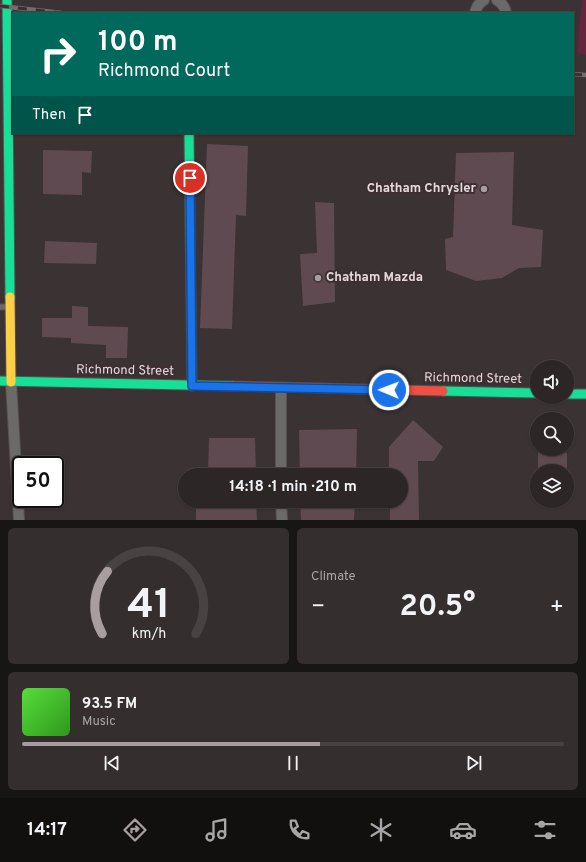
<!DOCTYPE html>
<meta charset="utf-8">
<style>
:root{--surface:#2c2626;--page:#342e2e;--text:#f1f3f6;--muted:#a6a5a7;--line:#484343;--accent:#a89ea0}
body{margin:0;font-family:Overpass,sans-serif;background:var(--page);color:var(--text);height:100vh;display:flex;flex-direction:column;font-size:15px;white-space:nowrap}
*{box-sizing:border-box;margin:0}
p{font-size:13px;color:var(--muted)}
.icon{flex:none;width:22px;height:22px;fill:none;stroke:currentColor;stroke-width:2;stroke-linecap:round;stroke-linejoin:round}
.map{position:relative;height:520px;overflow:hidden}
.details{display:flex;flex-direction:column;gap:8px;padding:8px;background:#181515;flex:1}
.details>*{flex:none}
.banner{position:absolute;left:12px;top:12px;width:562px;height:122px;border-radius:0px;box-shadow:0 1px 3px #0004,0 0 0 1px var(--line);background:#00695c;color:#fff;overflow:hidden}
.buttons{position:absolute;left:530px;top:360px;display:grid;gap:8px}
.buttons a{display:grid;place-items:center;width:44px;height:44px;border-radius:50%;background:var(--surface);box-shadow:0 1px 3px #0004,0 0 0 1px var(--line);font-size:20px}
.speed{position:absolute;left:12px;top:456px;display:flex;gap:8px;font-size:20px;font-weight:700;text-align:center}
.speed>*{display:grid;place-content:center;width:52px;height:52px;border-radius:50%;background:var(--surface);box-shadow:0 1px 3px #0004,0 0 0 1px var(--line);line-height:1}
.speed .limit{border:2px solid #111;border-radius:6px;background:#fff;color:#111}
.pin{position:absolute;display:grid;place-items:center;width:34px;height:34px;color:#fff;margin:-17px;border:2px solid #fff;border-radius:50%;box-shadow:0 1px 4px #0007}
.me{position:absolute;width:44px;margin:-22px;rotate:271deg;stroke-linejoin:round;filter:drop-shadow(0 0 3px #0008)}
.turn{display:flex;align-items:center;gap:14px;height:84px;padding:0 20px;font-size:18px}
.turn .icon{width:52px;height:52px;stroke-width:2.5}
.turn b{display:block;font-size:28px;line-height:34px}
.then{display:flex;align-items:center;height:38px;padding:0 20px;background:#0003;gap:8px;font-size:15px}
.big{font-size:30px;font-weight:700;line-height:1.1}
.details .card{flex:1;display:flex;flex-direction:column;justify-content:center;gap:6px;min-width:0;padding:0 14px;border-radius:6px;background:var(--page)}
.details .dial{align-items:center;gap:0}
.dial svg{height:104px;overflow:visible;fill:none;stroke:var(--line);stroke-width:7;stroke-linecap:round;text-anchor:middle}
.dial text{fill:var(--text);stroke:none}
.song{display:flex;align-items:center;gap:12px}
.cover{width:48px;height:48px;border-radius:6px;background:linear-gradient(135deg,hsl(110 70% 55%),hsl(110 70% 35%))}
.played{height:4px;border-radius:2px;background:linear-gradient(90deg,var(--accent) 55%,var(--line) 55%)}
.keys{display:flex;justify-content:space-around;direction:ltr}
.heat{display:flex;justify-content:space-between;align-items:center;font-size:22px;direction:ltr}
.details .tiles{flex:1;display:grid;gap:8px;grid-template-columns:1fr 1fr}
.card:last-child{grid-column:span 2}
.trip{position:absolute;left:178px;top:468px;width:230px;height:40px;border-radius:20px;background:var(--surface);box-shadow:0 1px 3px #0004,0 0 0 1px var(--line);font-weight:700;line-height:40px;text-align:center}
.dock{display:flex;height:64px;justify-content:space-around;align-items:center;background:#120f0f;color:var(--muted)}
.dock .icon{width:28px;height:28px}
.dock .current{color:var(--accent)}
.dock b{font-size:18px;color:var(--text)}
.map>svg:first-child{display:block}
</style>
<div class="map">
<svg width="586" height="520" viewBox="0 0 586 520">
<rect width="100%" height="100%" fill="#3a3233"/>
<path fill="#64253d" d="M582,0H586V55L577,53Z"/>
<path fill="#5f4a51" d="M207,144L248,146L246,216L236,215L232,329L200,328Z
M43,150L92,151L91,173L82,172V195L43,194Z
M514,152L512,225L543,230L541,267L519,268L502,278L476,281L446,270L445,239L453,237L456,153Z
M315,202L334,203L335,302L303,306L300,254L317,253Z
M45,241L97,243L96,264L44,263Z
M72,306L88,307V326L128,327L127,358H106V345L71,343V338L42,337V318H72Z
M413,420L443,447L434,461H418L419,520H390V501H401V475H389V447Z
M357,429L356,475H300L299,430Z
M209,438H255L256,475H208Z
M538,452L567,453V471H538Z
M196,501H256L257,520H196Z
M300,501H355L354,520H301Z"/>
<g fill="none" stroke-linecap="round" stroke-linejoin="round">
<defs>
<path id="lane" d="M0,307H10"/>
<path id="street" d="M497,0C502,3 505,7 506,13
M475,13C476,8 479,3 484,0
M11,382L19,520
M281,388V475
M281,501L282,520"/>
<path id="fast" d="M7,0L10,297
M189,133L192,386
M0,381L232,386
M443,391L537,393
M567,394H586"/>
<path id="slow" d="M10,297L11,382"/>
<path id="jam" d="M232,386L443,391"/>
</defs>
<use href="#lane" stroke="#585152" stroke-width="7"/>
<use href="#street" stroke="#585152" stroke-width="12"/>
<use href="#fast" stroke="#585152" stroke-width="11"/>
<use href="#slow" stroke="#585152" stroke-width="11"/>
<use href="#jam" stroke="#585152" stroke-width="11"/>
<use href="#lane" stroke="#6c6969" stroke-width="5"/>
<use href="#street" stroke="#6c6969" stroke-width="10"/>
<use href="#fast" stroke="#16e098" stroke-width="9"/>
<use href="#slow" stroke="#ffcf43" stroke-width="9"/>
<use href="#jam" stroke="#f24e42" stroke-width="9"/>
<defs>
<path id="rail" d="M0,6L62,13
M573,74L586,75"/>
</defs>
<use href="#rail" stroke="#716d6e" stroke-width="4.5"/>
<use href="#rail" stroke="#3d2e32" stroke-width="3" stroke-dasharray="9" stroke-linecap="butt"/>
</g>
<g fill="none" stroke-linecap="round" stroke-linejoin="round">
<defs>
<path id="route" d="M190,178L192,386L389,390"/>
</defs>
<use href="#route" stroke="#114b97" stroke-width="10"/>
<use href="#route" stroke="#1a73e8" stroke-width="7"/>
</g>
<g fill="#a89ea0" stroke="#3d2e32" stroke-width="1.5">
<circle cx="484" cy="189" r="4"/>
<circle cx="318" cy="278" r="4"/>
</g>
<g text-anchor="middle" dominant-baseline="central" stroke-width="4" stroke-linejoin="round" paint-order="stroke">
<g font-size="13" font-weight="bold" fill="#e3d8db" stroke="#3d2e32" text-anchor="end">
<text x="476" y="189">Chatham Chrysler</text>
<text x="326" y="278" text-anchor="start">Chatham Mazda</text>
</g>
<g font-size="13" fill="#e3d8db" stroke="#3d2e32">
<text transform="translate(125 371) rotate(1)">Richmond Street</text>
<text transform="translate(473 379) rotate(1)">Richmond Street</text>
</g>
</g>
</svg>
<div class="buttons">
<a><svg class="icon" aria-label="sound" viewBox="0 0 24 24"><path d="M4 9h4l5-4v14l-5-4H4zM17 9q2 3 0 6"/></svg></a>
<a><svg class="icon" aria-label="search" viewBox="0 0 24 24"><circle cx="10" cy="10" r="6"/><path d="M15 15l6 6"/></svg></a>
<a><svg class="icon" aria-label="layers" viewBox="0 0 24 24"><path d="M12 4l9 5-9 5-9-5zM3 14l9 5 9-5"/></svg></a>
</div>
<div class="speed"><div class="limit">50</div></div>
<div class="pin" style="left:190px;top:178px;background:#d93025"><svg class="icon" aria-label="arrive" viewBox="0 0 24 24"><path d="M6 21V4h12l-3 4 3 4H6"/></svg></div>
<svg class="me" style="left:389px;top:390px" viewBox="-20 -20 40 40"><circle r="17" fill="#1a73e8" stroke="#fff" stroke-width="3"/><path d="M0-11L8 9 0 5-8 9z" fill="#fff"/></svg>
<div class="trip">14:18 · 1 min · 210 m</div>
<div class="banner">
<div class="turn"><svg class="icon" aria-label="right" viewBox="0 0 24 24"><path d="M7 20v-9h11M14 6l5 5-5 5"/></svg><div><b>100 m</b>Richmond Court</div></div>
<div class="then">Then<svg class="icon" aria-label="arrive" viewBox="0 0 24 24"><path d="M6 21V4h12l-3 4 3 4H6"/></svg></div>
</div>
</div>
<section class="details">
<div class="tiles">
<div class="card dial"><svg viewBox="0 0 100 80">
<path d="M14 69A42 42 0 1 1 86 69"/>
<path d="M14 69A42 42 0 0 1 18 21" stroke="#a89ea0"/>
<text x="50" y="56" font-size="32" font-weight="700">41</text>
<text x="50" y="72" font-size="11">km/h</text>
</svg></div>
<div class="card"><p>Climate</p>
<div class="heat"><a>−</a><b class="big">20.5°</b><a>+</a></div>
</div>
<div class="card">
<div class="song"><i class="cover"></i><div><b>93.5 FM</b><p>Music</p></div></div>
<div class="played"></div>
<div class="keys"><svg class="icon" aria-label="previous" viewBox="0 0 24 24"><path d="M18 5L8 12l10 7zM5 5v14"/></svg><svg class="icon" aria-label="pause" viewBox="0 0 24 24"><path d="M8 5v14M16 5v14"/></svg><svg class="icon" aria-label="next" viewBox="0 0 24 24"><path d="M6 5l10 7-10 7zM19 5v14"/></svg></div>
</div>
</div>
</section>
<nav class="dock">
<b>14:17</b>
<svg class="icon current" aria-label="directions" viewBox="0 0 24 24"><path d="M12 3l9 9-9 9-9-9zM9 14v-3h6M13 9l2 2-2 2"/></svg>
<svg class="icon" aria-label="music" viewBox="0 0 24 24"><path d="M9 18V5l10-2v13"/><circle cx="6" cy="18" r="3"/><circle cx="16" cy="16" r="3"/></svg>
<svg class="icon" aria-label="phone" viewBox="0 0 24 24"><path d="M5 4h4l2 5-3 2q2 4 5 5l2-3 5 2v4C11 20 4 13 5 4z"/></svg>
<svg class="icon" aria-label="climate" viewBox="0 0 24 24"><path d="M12 3v18M4 7l16 10M4 17L20 7"/></svg>
<svg class="icon" aria-label="car" viewBox="0 0 24 24"><path d="M5 17H2v-5l4-1 3-4h7l3 4 3 1v5h-3M9 17h6M6 11h13"/><circle cx="7" cy="17" r="2"/><circle cx="17" cy="17" r="2"/></svg>
<svg class="icon" aria-label="filters" viewBox="0 0 24 24"><path d="M4 7h16M4 17h16"/><circle cx="9" cy="7" r="2"/><circle cx="15" cy="17" r="2"/></svg>
</nav>
